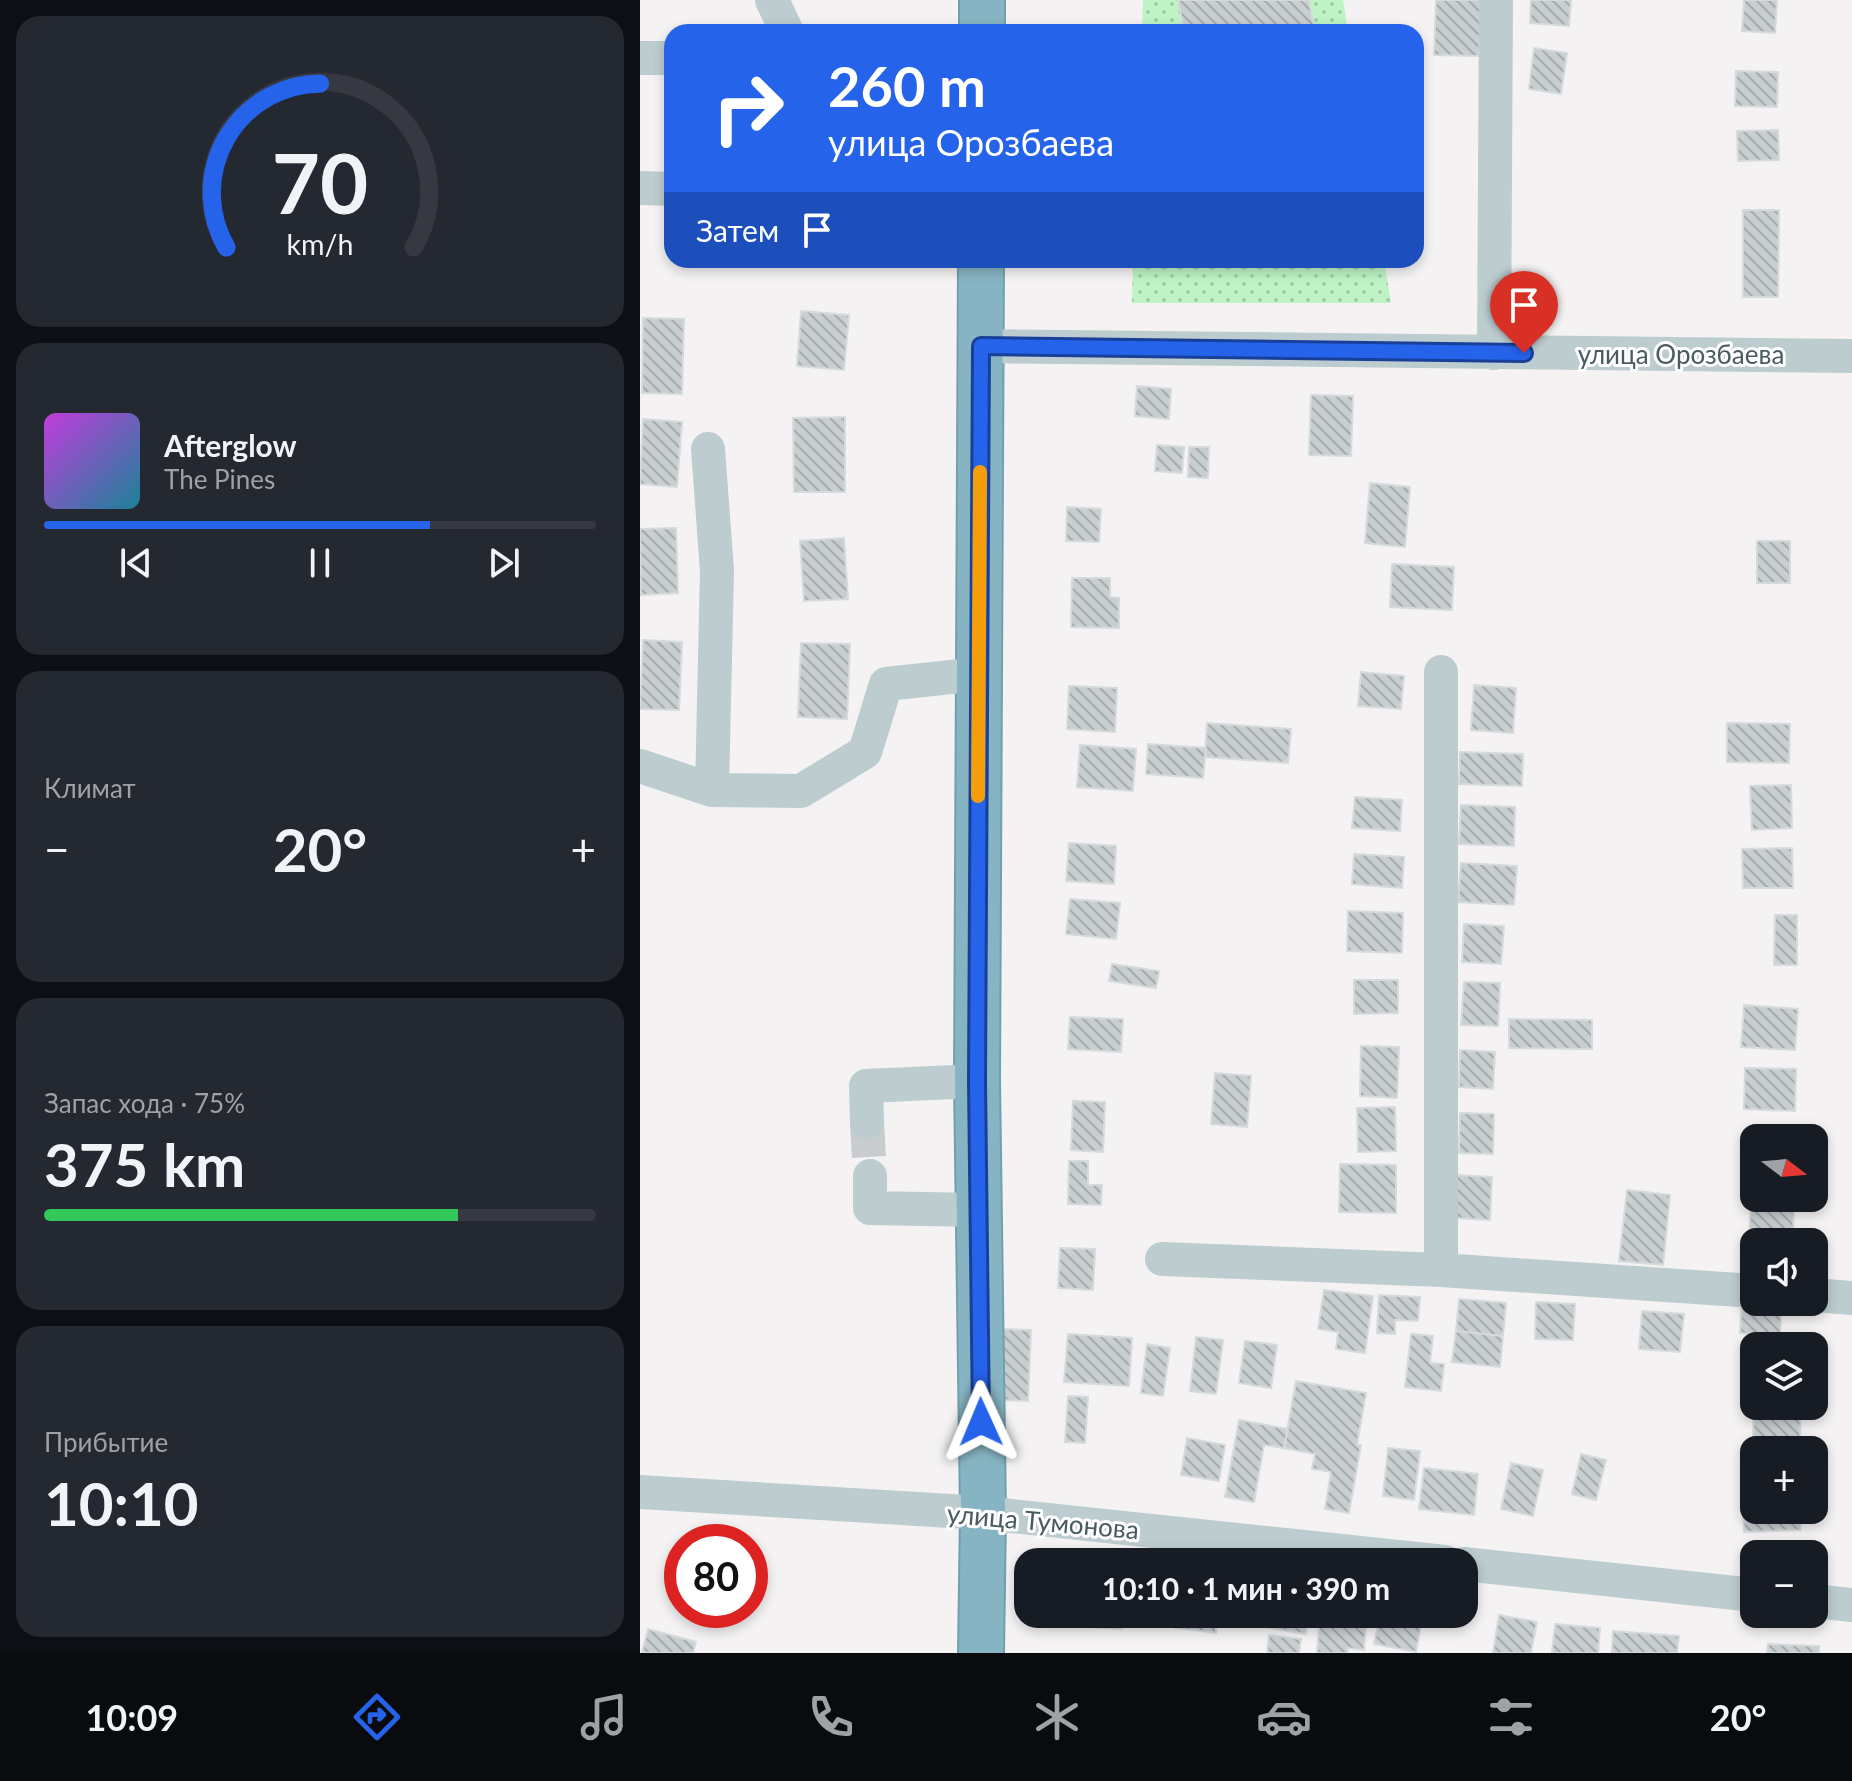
<!DOCTYPE html>
<html lang="ru">
<meta charset="utf-8">
<style>
:root{--surface:#171b24;--page:#242831;--text:#f1f3f6;--muted:#9ea1a6;--line:#363941;--accent:#2563eb}
body{margin:0;font-family:Lato,sans-serif;background:var(--page);color:var(--text);height:100vh;display:flex;flex-direction:column;font-size:30px;white-space:nowrap}
*{box-sizing:border-box;margin:0}
p{font-size:26px;color:var(--muted)}
.icon{flex:none;width:44px;height:44px;fill:none;stroke:currentColor;stroke-width:2;stroke-linecap:round;stroke-linejoin:round}
.map{position:relative;flex:1;overflow:hidden}
.side{display:flex;flex-direction:column;gap:16px;padding:16px;background:#0d0f14;width:640px}
.side>*{flex:none}
.hud{position:absolute;left:24px;top:24px;width:760px;height:244px;border-radius:24px;box-shadow:0 4px 12px #0003;background:#2563eb;color:#fff;overflow:hidden}
.needle{width:52px;rotate:106deg}
.tools{position:absolute;left:1100px;top:1124px;display:grid;gap:16px}
.tools a{display:grid;place-items:center;width:88px;height:88px;border-radius:16px;background:var(--surface);box-shadow:0 4px 12px #0003;font-size:40px}
.speed{position:absolute;left:24px;top:1524px;display:flex;gap:16px;font-size:40px;font-weight:700;text-align:center}
.speed>*{display:grid;place-content:center;width:104px;height:104px;border-radius:50%;background:var(--surface);box-shadow:0 4px 12px #0003;line-height:1}
.speed .limit{border:12px solid #d22;background:#fff;color:#111}
.pin{position:absolute;display:grid;place-items:center;width:68px;height:68px;color:#fff;margin:-82px -34px;border-radius:50% 50% 50% 0;rotate:-45deg;box-shadow:0 0 8px #0007}
.pin .icon{rotate:45deg}
.me{position:absolute;width:88px;margin:-44px;rotate:359deg;stroke-linejoin:round;filter:drop-shadow(0 0 6px #0008)}
.turn{display:flex;align-items:center;gap:28px;height:168px;padding:0 32px;font-size:36px}
.turn .icon{width:104px;height:104px;stroke-width:2.5}
.turn b{display:block;font-size:56px;line-height:68px}
.then{display:flex;align-items:center;height:76px;padding:0 32px;background:#0003;gap:16px;font-size:30px}
.big{font-size:60px;font-weight:700;line-height:1.1}
.side .widget{flex:1;display:flex;flex-direction:column;justify-content:center;gap:12px;min-width:0;padding:0 28px;border-radius:24px;background:var(--page)}
.side .dial{align-items:center;gap:0}
.dial svg{height:208px;overflow:visible;fill:none;stroke:var(--line);stroke-width:7;stroke-linecap:round;text-anchor:middle}
.dial text{fill:var(--text);stroke:none}
.song{display:flex;align-items:center;gap:24px}
.cover{width:96px;height:96px;border-radius:12px;background:linear-gradient(135deg,hsl(290 70% 55%),hsl(190 70% 35%))}
.played{height:8px;border-radius:4px;background:linear-gradient(90deg,var(--accent) 70%,var(--line) 70%)}
.keys{display:flex;justify-content:space-around;direction:ltr}
.heat{display:flex;justify-content:space-between;align-items:center;font-size:44px;direction:ltr}
.charge{height:12px;border-radius:6px;background:linear-gradient(90deg,#34c759 75%,var(--line) 0)}
.trip{position:absolute;left:374px;top:1548px;width:464px;height:80px;border-radius:24px;background:var(--surface);box-shadow:0 4px 12px #0003;font-weight:700;line-height:80px;text-align:center}
.menu{display:flex;height:128px;justify-content:space-around;align-items:center;background:#090b0e;color:var(--muted)}
.menu .icon{width:56px;height:56px}
.menu .current{color:var(--accent)}
.menu b{font-size:36px;color:var(--text)}
main{display:flex;flex:1;min-height:0}
.map>svg:first-child{display:block}
</style>
<main>
<section class="side">
<div class="widget dial"><svg viewBox="0 0 100 80">
<path d="M14 69A42 42 0 1 1 86 69"/>
<path d="M14 69A42 42 0 0 1 50 6" stroke="#2563eb"/>
<text x="50" y="56" font-size="32" font-weight="700">70</text>
<text x="50" y="72" font-size="11">km/h</text>
</svg></div>
<div class="widget">
<div class="song"><i class="cover"></i><div><b>Afterglow</b><p>The Pines</p></div></div>
<div class="played"></div>
<div class="keys"><svg class="icon" aria-label="previous" viewBox="0 0 24 24"><path d="M18 5L8 12l10 7zM5 5v14"/></svg><svg class="icon" aria-label="pause" viewBox="0 0 24 24"><path d="M8 5v14M16 5v14"/></svg><svg class="icon" aria-label="next" viewBox="0 0 24 24"><path d="M6 5l10 7-10 7zM19 5v14"/></svg></div>
</div>
<div class="widget"><p>Климат</p>
<div class="heat"><a>−</a><b class="big">20°</b><a>+</a></div>
</div>
<div class="widget"><p>Запас хода · 75%</p><b class="big">375 km</b><div class="charge"></div></div>
<div class="widget"><p>Прибытие</p><b class="big">10:10</b></div>
</section>
<div class="map">
<svg width="1212" height="1653" viewBox="0 0 1212 1653">
<defs>
<pattern id="garden-dots" width="8" height="8" patternUnits="userSpaceOnUse" patternTransform="scale(2)"><rect width="8" height="8" fill="#bff3c5"/><path d="M2 2h.1M6 6h.1" fill="none" stroke="#9dc8a3" stroke-width="1.8" stroke-linecap="round"/></pattern>
<pattern id="building-back-hatch" width="6" height="6" patternUnits="userSpaceOnUse" patternTransform="scale(2)"><rect width="6" height="6" fill="#c9ced1"/><path d="M-1 5l2 2M0 0l6 6M5-1l2 2" fill="none" stroke="#a5aaad"/></pattern>
</defs>
<rect width="100%" height="100%" fill="#f4f2f2"/>
<path fill="url(#garden-dots)" d="M503,0H703L708,32H502Z
M493,260H744L751,303H492Z"/>
<path fill="url(#building-back-hatch)" stroke="#d5dadd" stroke-width="2" d="M538,0H669L675,32H544Z
M796,0H841L839,56L794,55Z
M891,0H931L929,26L890,23Z
M1104,0H1137L1135,33L1102,31Z
M894,48L927,53L921,94L889,89Z
M30,66H32V114H27Z
M1096,71L1138,72L1137,107L1095,106Z
M1138,130L1139,160L1098,161L1097,131Z
M1103,210H1139L1138,297H1103Z
M161,311L209,315L204,370L157,366Z
M3,318L44,319L42,394L2,393Z
M497,386L531,389L529,419L495,416Z
M671,395L713,396L711,456L669,455Z
M205,417V492H154L153,418Z
M3,419L42,422L37,487L0,484Z
M517,445L544,447L542,473L515,471Z
M549,447H569L568,478L548,477Z
M730,483L770,487L765,547L725,543Z
M427,507L461,509L459,542L426,541Z
M36,528L38,593L1,595L0,529Z
M204,538L208,599L164,601L160,541Z
M1117,541H1150V583H1117Z
M752,564L814,567L812,610L750,607Z
M432,578H470V597L479,598V628L431,627Z
M3,640L42,642L39,710L0,709Z
M161,643L210,644L207,719L158,717Z
M721,672L764,676L761,709L718,706Z
M834,685L876,688L873,733L831,730Z
M429,686L477,688L475,732L427,729Z
M567,723L651,729L648,763L565,757Z
M1087,723L1150,724L1149,763L1087,762Z
M508,744L566,748L563,778L506,774Z
M440,745L496,749L493,791L437,787Z
M820,752L883,754L882,786L819,784Z
M1151,785L1152,828L1112,830L1110,786Z
M715,797L762,800L760,831L712,828Z
M821,805L875,807L874,846L819,844Z
M429,843L476,846L474,884L426,881Z
M1152,848L1153,888H1103L1102,849Z
M714,854L764,857L762,888L712,884Z
M821,863L877,866L874,905L818,902Z
M430,899L480,903L476,939L426,934Z
M708,911L763,913L762,953L707,951Z
M1135,915H1157V965H1134Z
M824,924L864,926L861,964L822,962Z
M472,964L519,971L516,988L469,981Z
M714,980H758V1013L714,1014Z
M824,982L860,983L858,1026L821,1025Z
M1104,1005L1158,1009L1155,1050L1101,1047Z
M430,1017L483,1019L481,1052L428,1049Z
M869,1019L952,1020V1049L869,1048Z
M721,1046L759,1047L757,1098L720,1096Z
M820,1050L855,1052L853,1089L819,1087Z
M1105,1068L1156,1069L1155,1111L1104,1109Z
M575,1073L611,1076L607,1127L571,1124Z
M433,1101L465,1102L463,1152L431,1150Z
M755,1107L756,1151L718,1152L717,1108Z
M820,1113L854,1114L853,1154L819,1153Z
M1108,1136H1153V1138H1114V1179H1108Z
M429,1161H448V1185H462L461,1205L428,1204Z
M700,1164L756,1165V1213L699,1212Z
M816,1175L852,1177L850,1220L814,1218Z
M987,1190L1030,1195L1023,1265L979,1261Z
M1111,1198L1154,1199L1153,1239L1109,1237Z
M420,1248L455,1249L453,1290L418,1288Z
M684,1290L733,1296L725,1353L696,1349L698,1332L678,1329Z
M739,1295L780,1297L778,1321L755,1320V1334L737,1333Z
M1102,1295L1114,1302H1142L1140,1335L1100,1333Z
M819,1299L866,1303L863,1336L816,1331Z
M896,1302L935,1304L933,1340L895,1339Z
M1002,1311L1044,1314L1040,1352L999,1349Z
M363,1329L391,1330L388,1401L360,1400Z
M816,1331L863,1336L860,1367L812,1362Z
M428,1334L492,1338L489,1386L424,1382Z
M771,1334L793,1336L790,1363L804,1364L801,1391L765,1387Z
M556,1337L583,1340L576,1394L550,1391Z
M1119,1338L1163,1344V1346H1118Z
M605,1341L637,1345L631,1388L599,1383Z
M507,1344L530,1348L523,1396L501,1393Z
M656,1381L726,1393L717,1445H721L709,1513L685,1509L691,1472L672,1469L675,1454L644,1448Z
M428,1396L448,1397L445,1443L425,1442Z
M1114,1402V1406H1161L1160,1440L1113,1439Z
M599,1420L648,1429L644,1448L624,1445L614,1502L585,1497Z
M547,1438L585,1445L579,1481L541,1475Z
M748,1448L780,1451L774,1500L743,1496Z
M941,1454L966,1460L956,1500L932,1494Z
M871,1463L903,1470L893,1516L861,1509Z
M784,1468L838,1474L834,1515L779,1509Z
M1102,1494H1114V1510H1161V1530L1104,1532Z
M434,1614H483L482,1629L433,1626Z
M537,1614H578L576,1633L535,1628Z
M614,1614H669L666,1634L612,1625Z
M680,1614H727L724,1650L708,1648L707,1653H677Z
M740,1614H783L776,1652L734,1644Z
M859,1615L897,1622L891,1653H853Z
M915,1624L960,1628L958,1653H912Z
M8,1629L56,1642L53,1653H2Z
M973,1631L1039,1636L1037,1653H972Z
M629,1635L661,1639L659,1653H627Z
M1128,1644L1179,1646V1653H1127Z"/>
<g fill="none" stroke-linecap="round" stroke-linejoin="round">
<path stroke="#c9ccce" stroke-width="34" stroke-dasharray="34 17" stroke-linecap="butt" d="M227,1123L230,1176"/>
<defs>
<path id="highway" d="M342,0V32
M341,1653L343,1513L337,1081L341,260"/>
</defs>
<use href="#highway" stroke="#729faf" stroke-width="48"/>
<path stroke="#bccccf" stroke-width="34" d="M132,0L147,32
M0,58H32
M0,188L32,189
M341,346L1212,356
M854,353L856,0
M68,449L77,571L72,790
M0,766L72,790L161,791L225,752L246,684L339,674
M227,1123L226,1086L337,1081
M230,1176V1208L338,1210
M522,1259L801,1270L1114,1291
M801,1270V672
M1174,1295L1212,1298
M0,1492L343,1513L805,1562
M824,1564L1114,1595
M1174,1601L1212,1605"/>
<use href="#highway" stroke="#87b4c3" stroke-width="44"/>
</g>
<g fill="none" stroke-linecap="round" stroke-linejoin="round">
<defs>
<path id="route" d="M341,1422L337,1081L341,346L884,353"/>
</defs>
<use href="#route" stroke="#184099" stroke-width="20"/>
<use href="#route" stroke="#2563eb" stroke-width="14"/>
<path stroke="#f59e0b" stroke-width="14" d="M338,796L340,472"/>
</g>
<g text-anchor="middle" dominant-baseline="central" stroke-width="6" stroke-linejoin="round" paint-order="stroke">
<g font-size="26" fill="#485c61" stroke="#fff">
<text x="1041" y="354">улица Орозбаева</text>
<text transform="translate(403 1521) rotate(5)">улица Тумонова</text>
</g>
</g>
</svg>
<div class="tools">
<a><svg class="needle" viewBox="-14 -14 28 28"><path d="M0-13l5 13h-10z" fill="#e53935"/><path d="M0 13l5-13h-10z" fill="#9ea1a6"/></svg></a>
<a><svg class="icon" aria-label="sound" viewBox="0 0 24 24"><path d="M4 9h4l5-4v14l-5-4H4zM17 9q2 3 0 6"/></svg></a>
<a><svg class="icon" aria-label="layers" viewBox="0 0 24 24"><path d="M12 4l9 5-9 5-9-5zM3 14l9 5 9-5"/></svg></a>
<a>+</a>
<a>−</a>
</div>
<div class="speed"><div class="limit">80</div></div>
<div class="pin" style="left:884px;top:353px;background:#d93025"><svg class="icon" aria-label="arrive" viewBox="0 0 24 24"><path d="M6 21V4h12l-3 4 3 4H6"/></svg></div>
<svg class="me" style="left:341px;top:1422px" viewBox="-20 -20 40 40"><path d="M0-17L14 15 0 8-14 15z" fill="#2563eb" stroke="#fff" stroke-width="4"/></svg>
<div class="trip">10:10 · 1 мин · 390 m</div>
<div class="hud">
<div class="turn"><svg class="icon" aria-label="right" viewBox="0 0 24 24"><path d="M7 20v-9h11M14 6l5 5-5 5"/></svg><div><b>260 m</b>улица Орозбаева</div></div>
<div class="then">Затем<svg class="icon" aria-label="arrive" viewBox="0 0 24 24"><path d="M6 21V4h12l-3 4 3 4H6"/></svg></div>
</div>
</div>
</main>
<nav class="menu">
<b>10:09</b>
<svg class="icon current" aria-label="directions" viewBox="0 0 24 24"><path d="M12 3l9 9-9 9-9-9zM9 14v-3h6M13 9l2 2-2 2"/></svg>
<svg class="icon" aria-label="music" viewBox="0 0 24 24"><path d="M9 18V5l10-2v13"/><circle cx="6" cy="18" r="3"/><circle cx="16" cy="16" r="3"/></svg>
<svg class="icon" aria-label="phone" viewBox="0 0 24 24"><path d="M5 4h4l2 5-3 2q2 4 5 5l2-3 5 2v4C11 20 4 13 5 4z"/></svg>
<svg class="icon" aria-label="climate" viewBox="0 0 24 24"><path d="M12 3v18M4 7l16 10M4 17L20 7"/></svg>
<svg class="icon" aria-label="car" viewBox="0 0 24 24"><path d="M5 17H2v-5l4-1 3-4h7l3 4 3 1v5h-3M9 17h6M6 11h13"/><circle cx="7" cy="17" r="2"/><circle cx="17" cy="17" r="2"/></svg>
<svg class="icon" aria-label="filters" viewBox="0 0 24 24"><path d="M4 7h16M4 17h16"/><circle cx="9" cy="7" r="2"/><circle cx="15" cy="17" r="2"/></svg>
<b>20°</b>
</nav>
